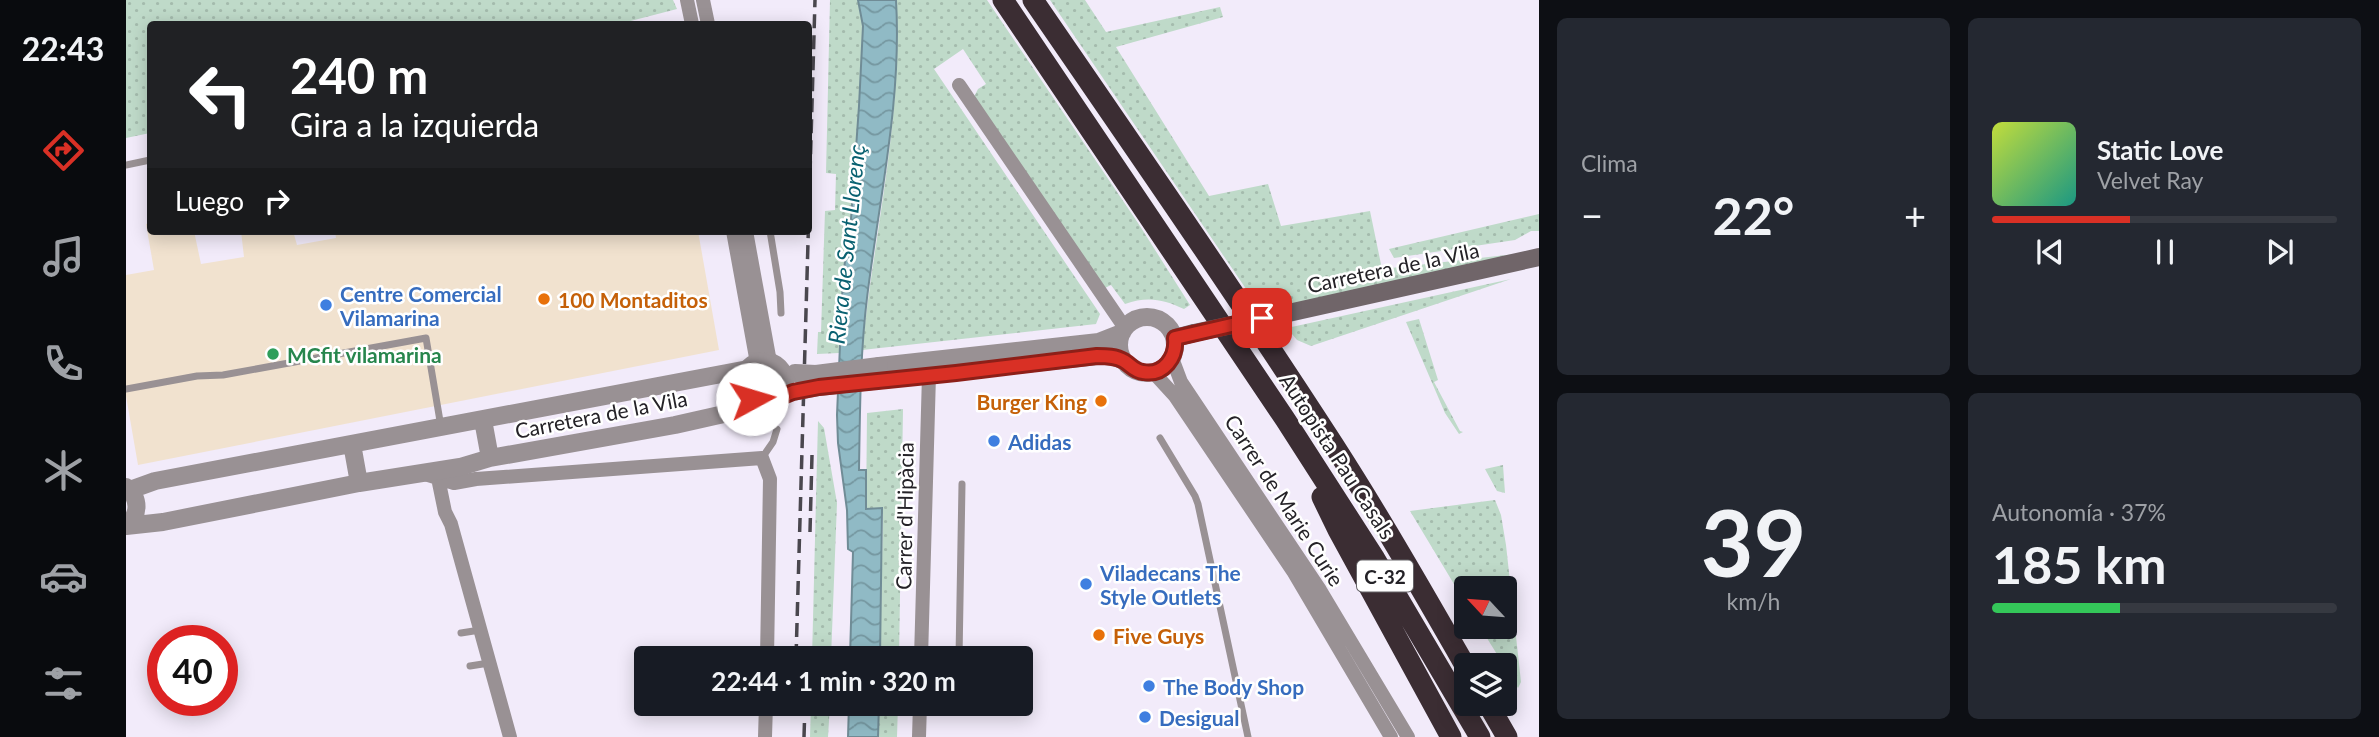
<!DOCTYPE html>
<html lang="es">
<meta charset="utf-8">
<style>
:root{--surface:#171b24;--page:#242831;--text:#f1f3f6;--muted:#9ea1a6;--line:#363941;--accent:#d93025}
body{margin:0;font-family:Lato,sans-serif;background:var(--page);color:var(--text);height:100vh;display:flex;flex-direction:column;font-size:26px;white-space:nowrap}
*{box-sizing:border-box;margin:0}
p{font-size:23px;color:var(--muted)}
.icon{flex:none;width:38px;height:38px;fill:none;stroke:currentColor;stroke-width:2;stroke-linecap:round;stroke-linejoin:round}
.map{position:relative;flex:1;overflow:hidden}
.sheet{display:flex;flex-direction:column;gap:18px;padding:18px;background:#0d0f14;width:840px}
.sheet>*{flex:none}
.top-card{position:absolute;left:21px;top:21px;width:665px;height:214px;border-radius:7px;box-shadow:0 4px 18px #0003;background:#202124;color:#fff;overflow:hidden}
.needle{width:46px;rotate:296deg}
.tools{position:absolute;left:1328px;top:576px;display:grid;gap:14px}
.tools a{display:grid;place-items:center;width:63px;height:63px;border-radius:7px;background:var(--surface);box-shadow:0 4px 18px #0003;font-size:35px}
.speed{position:absolute;left:21px;top:625px;display:flex;gap:14px;font-size:35px;font-weight:700;text-align:center}
.speed>*{display:grid;place-content:center;width:91px;height:91px;border-radius:50%;background:var(--surface);box-shadow:0 4px 18px #0003;line-height:1}
.speed .limit{border:10px solid #d22;background:#fff;color:#111}
.pin{position:absolute;display:grid;place-items:center;width:60px;height:60px;color:#fff;margin:-30px;border-radius:14px;box-shadow:0 4px 10px #0006}
.me{position:absolute;width:77px;margin:-38px;rotate:84deg;stroke-linejoin:round;filter:drop-shadow(0 0 5px #0008)}
.turn{display:flex;align-items:center;gap:24px;height:147px;padding:0 28px;font-size:32px}
.turn .icon{width:91px;height:91px;stroke-width:2.5}
.turn b{display:block;font-size:49px;line-height:60px}
.then{display:flex;align-items:center;height:66px;padding:0 28px;background:#0003;gap:14px;font-size:26px}
.big{font-size:52px;font-weight:700;line-height:1.1}
.sheet .card{flex:1;display:flex;flex-direction:column;justify-content:center;gap:10px;min-width:0;padding:0 24px;border-radius:10px;background:var(--page)}
.sheet .dial{align-items:center;gap:0}
.dial b{font-size:91px;line-height:1}
.song{display:flex;align-items:center;gap:21px}
.cover{width:84px;height:84px;border-radius:10px;background:linear-gradient(135deg,hsl(70 70% 55%),hsl(170 70% 35%))}
.played{height:7px;border-radius:4px;background:linear-gradient(90deg,var(--accent) 40%,var(--line) 40%)}
.keys{display:flex;justify-content:space-around;direction:ltr}
.heat{display:flex;justify-content:space-between;align-items:center;font-size:38px;direction:ltr}
.charge{height:10px;border-radius:5px;background:linear-gradient(90deg,#34c759 37%,var(--line) 0)}
.sheet .tiles{flex:1;display:grid;gap:18px;grid-template-columns:repeat(2,1fr)}
.trip{position:absolute;left:508px;top:646px;width:399px;height:70px;border-radius:7px;background:var(--surface);box-shadow:0 4px 18px #0003;font-weight:700;line-height:70px;text-align:center}
main{display:flex;flex:1;min-height:0}
.tab-bar{display:flex;flex-direction:column;width:126px;justify-content:space-around;align-items:center;background:#090b0e;color:var(--muted)}
.tab-bar .icon{width:49px;height:49px}
.tab-bar .active{color:var(--accent)}
.tab-bar b{font-size:32px;color:var(--text)}
.map>svg:first-child{display:block}
</style>
<main>
<nav class="tab-bar">
<b>22:43</b>
<svg class="icon active" aria-label="directions" viewBox="0 0 24 24"><path d="M12 3l9 9-9 9-9-9zM9 14v-3h6M13 9l2 2-2 2"/></svg>
<svg class="icon" aria-label="music" viewBox="0 0 24 24"><path d="M9 18V5l10-2v13"/><circle cx="6" cy="18" r="3"/><circle cx="16" cy="16" r="3"/></svg>
<svg class="icon" aria-label="phone" viewBox="0 0 24 24"><path d="M5 4h4l2 5-3 2q2 4 5 5l2-3 5 2v4C11 20 4 13 5 4z"/></svg>
<svg class="icon" aria-label="climate" viewBox="0 0 24 24"><path d="M12 3v18M4 7l16 10M4 17L20 7"/></svg>
<svg class="icon" aria-label="car" viewBox="0 0 24 24"><path d="M5 17H2v-5l4-1 3-4h7l3 4 3 1v5h-3M9 17h6M6 11h13"/><circle cx="7" cy="17" r="2"/><circle cx="17" cy="17" r="2"/></svg>
<svg class="icon" aria-label="filters" viewBox="0 0 24 24"><path d="M4 7h16M4 17h16"/><circle cx="9" cy="7" r="2"/><circle cx="15" cy="17" r="2"/></svg>
</nav>
<div class="map">
<svg width="1413" height="737" viewBox="0 0 1413 737">
<defs>
<pattern id="grass-dots" width="8" height="8" patternUnits="userSpaceOnUse" patternTransform="scale(1.75)"><rect width="8" height="8" fill="#bfdac9"/><path d="M2 2h.1M6 6h.1" fill="none" stroke="#a4bbad" stroke-width="1.8" stroke-linecap="round"/></pattern>
<pattern id="water-waves" width="16" height="10" patternUnits="userSpaceOnUse" patternTransform="scale(1.75)"><rect width="16" height="10" fill="#90bac5"/><path d="M0 5q4-4 8 0t8 0" fill="none" stroke="#7597a0"/></pattern>
</defs>
<rect width="100%" height="100%" fill="#f2ebfa"/>
<path fill="#f1e2cf" d="M24,223V231H68L75,264L118,257L115,231H167L171,245L210,238L209,231H572L593,350L12,465L0,396V275L28,270L20,224Z"/>
<path fill="url(#grass-dots)" d="M0,0H547L551,9L493,24H24V133L0,138Z
M704,0H738V129L717,275L713,353L691,354L692,332H695L699,211L709,210L710,174L700,173Z
M770,0H861L1012,223L1064,305L1058,309C1037,299 1021,296 999,304L985,285L979,288L848,97L852,89L860,84L837,49L808,69L974,314L970,324L736,350C748,234 777,117 770,0Z
M924,0H959L980,32L1094,7L1097,17L990,47L1083,196L1142,184L1155,226L1244,211L1256,269L1398,253L1135,311Z
M1413,214V231H1405L1389,240L1268,258L1263,249Z
M1385,279L1185,346L1171,340L1161,328Z
M1293,319L1312,380L1308,382L1334,431L1337,432L1333,434L1319,413L1280,322Z
M777,409L773,658H754L757,514L740,515L741,413Z
M692,421L698,428L711,503L705,658H686Z
M1377,465L1379,493L1371,491L1359,469Z
M1369,500L1375,515L1380,545L1395,682L1392,688L1354,627L1379,626V588H1340V604L1284,511Z
M685,704H704L702,737H684Z
M753,704H772L771,737H752Z"/>
<path fill="url(#water-waves)" stroke="#708c96" stroke-width="2" d="M732,0H770C776,101 753,199 741,298C734,355 734,412 733,470H740V509L756,508L754,658H724L727,552L722,549L721,510L712,443L711,415L717,276L725,219L733,106L737,26Z
M723,704H753L752,737H722Z"/>
<g fill="none" stroke-linecap="round" stroke-linejoin="round">
<path stroke="#999194" stroke-width="7" d="M0,165L24,160
M644,231L654,292L655,313
M0,389L71,376L97,375L300,338L315,427
M1034,438L1069,496L1072,504L1122,737
M636,458L647,442L651,429
M335,633L354,630
M833,658L836,484
M344,666L363,663"/>
<path stroke="#999194" stroke-width="14" d="M561,0L566,24
M577,0L582,24
M833,85L999,328
M607,231L631,363
M620,231L644,362
M1046,358L1055,382L1194,590L1282,737
M1027,372L1049,396L1167,571L1265,737
M299,474L328,483L350,479L636,458L644,479L641,658
M312,478L319,512L325,524L384,737
M795,658L803,375
M639,737L640,704
M793,737L794,704"/>
<path stroke="#999194" stroke-width="18" d="M993 345a28 28 0 1 1 56 0a28 28 0 1 1-56 0Z
M617 382a21 21 0 1 1 42 0a21 21 0 1 1-42 0Z
M753,366L973,342L996,333
M755,380L971,356H986L998,361
M357,420L364,458
M226,444L233,483
M0,487C14,498 14,515 0,526
M4,490L29,481L622,369
M0,526L37,522L233,483L334,467L364,458L549,425L620,409L633,402"/>
<path stroke="#706569" stroke-width="18" d="M1158,314L1413,257
M1049,338L1068,333"/>
<path stroke="#3b2d33" stroke-width="21" d="M877,0L1159,419L1249,559L1354,737
M907,0C1008,147 1110,294 1207,444C1254,517 1297,592 1340,667
M1196,497L1212,530L1325,737
M1362,704L1381,737"/>
<path stroke="#4a474e" stroke-width="3.5" stroke-dasharray="14 7" stroke-linecap="butt" d="M684,532L686,455
M670,658L689,0
M678,737L679,704"/>
<path stroke="#999194" stroke-width="18" d="M669,373L690,374L753,366
M667,392L693,387L755,380"/>
<path stroke="#706569" stroke-width="18" d="M1068,333L1158,314"/>
</g>
<g fill="none" stroke-linecap="round" stroke-linejoin="round">
<defs>
<path id="route" d="M626,399L640,403L667,392L693,387L830,373L971,356C980,356 990,356 998,361C1005,365 1008,371 1017,372C1038,376 1051,357 1049,338L1136,318"/>
</defs>
<use href="#route" stroke="#8d1f18" stroke-width="18"/>
<use href="#route" stroke="#d93025" stroke-width="12"/>
</g>
<g fill="#e8710a" stroke="#fff" stroke-width="2.5">
<circle cx="418" cy="299" r="7"/>
<circle cx="975" cy="401" r="7"/>
<circle cx="973" cy="635" r="7"/>
</g>
<g fill="#3f7fe0" stroke="#fff" stroke-width="2.5">
<circle cx="200" cy="305" r="7"/>
<circle cx="868" cy="441" r="7"/>
<circle cx="960" cy="584" r="7"/>
<circle cx="1023" cy="686" r="7"/>
<circle cx="1019" cy="717" r="7"/>
</g>
<circle fill="#2e9e5b" stroke="#fff" stroke-width="2.5" cx="147" cy="354" r="7"/>
<g text-anchor="middle" dominant-baseline="central" stroke-width="5" stroke-linejoin="round" paint-order="stroke">
<rect fill="#fff" stroke="#666468" stroke-width="2" x="1231" y="560.5" width="56" height="31" rx="5"/>
<g font-size="19" font-weight="bold" fill="#242227">
<text x="1259" y="576">C-32</text>
</g>
<g font-size="21" fill="#242227" stroke="#fff">
<text transform="translate(1267 267) rotate(-12)">Carretera de la Vila</text>
<text transform="translate(475 414) rotate(-11)">Carretera de la Vila</text>
<text transform="translate(1212 456) rotate(57)">Autopista Pau Casals</text>
<text transform="translate(1159 500) rotate(57)">Carrer de Marie Curie</text>
<text transform="translate(778 516) rotate(-89)">Carrer d'Hipàcia</text>
</g>
<g font-size="21" font-weight="bold" fill="#366cbe" stroke="#fff" text-anchor="start">
<text x="214" y="293">Centre Comercial<tspan x="214" dy="24">Vilamarina</tspan></text>
<text x="882" y="441">Adidas</text>
<text x="974" y="572">Viladecans The<tspan x="974" dy="24">Style Outlets</tspan></text>
<text x="1037" y="686">The Body Shop</text>
<text x="1033" y="717">Desigual</text>
</g>
<g font-size="21" font-weight="bold" fill="#c56008" stroke="#fff" text-anchor="start">
<text x="432" y="299">100 Montaditos</text>
<text x="961" y="401" text-anchor="end">Burger King</text>
<text x="987" y="635">Five Guys</text>
</g>
<g font-size="21" font-weight="bold" fill="#27864d" stroke="#fff" text-anchor="start">
<text x="161" y="354">MCfit vilamarina</text>
</g>
<g font-size="23" font-style="italic" fill="#096171" stroke="#fff">
<text transform="translate(720 244) rotate(-84)">Riera de Sant Llorenç</text>
</g>
</g>
</svg>
<div class="tools">
<a><svg class="needle" viewBox="-14 -14 28 28"><path d="M0-13l5 13h-10z" fill="#e53935"/><path d="M0 13l5-13h-10z" fill="#9ea1a6"/></svg></a>
<a><svg class="icon" aria-label="layers" viewBox="0 0 24 24"><path d="M12 4l9 5-9 5-9-5zM3 14l9 5 9-5"/></svg></a>
</div>
<div class="speed"><div class="limit">40</div></div>
<div class="pin" style="left:1136px;top:318px;background:#d93025"><svg class="icon" aria-label="arrive" viewBox="0 0 24 24"><path d="M6 21V4h12l-3 4 3 4H6"/></svg></div>
<svg class="me" style="left:626px;top:399px" viewBox="-20 -20 40 40"><circle r="19" fill="#fff"/><path d="M0-13L10 11 0 6-10 11z" fill="#d93025"/></svg>
<div class="trip">22:44 · 1 min · 320 m</div>
<div class="top-card">
<div class="turn"><svg class="icon" aria-label="left" viewBox="0 0 24 24"><path d="M17 20v-9H6M10 6l-5 5 5 5"/></svg><div><b>240 m</b>Gira a la izquierda</div></div>
<div class="then">Luego<svg class="icon" aria-label="right" viewBox="0 0 24 24"><path d="M7 20v-9h11M14 6l5 5-5 5"/></svg></div>
</div>
</div>
<section class="sheet">
<div class="tiles">
<div class="card"><p>Clima</p>
<div class="heat"><a>−</a><b class="big">22°</b><a>+</a></div>
</div>
<div class="card">
<div class="song"><i class="cover"></i><div><b>Static Love</b><p>Velvet Ray</p></div></div>
<div class="played"></div>
<div class="keys"><svg class="icon" aria-label="previous" viewBox="0 0 24 24"><path d="M18 5L8 12l10 7zM5 5v14"/></svg><svg class="icon" aria-label="pause" viewBox="0 0 24 24"><path d="M8 5v14M16 5v14"/></svg><svg class="icon" aria-label="next" viewBox="0 0 24 24"><path d="M6 5l10 7-10 7zM19 5v14"/></svg></div>
</div>
<div class="card dial"><b>39</b><p>km/h</p></div>
<div class="card"><p>Autonomía · 37%</p><b class="big">185 km</b><div class="charge"></div></div>
</div>
</section>
</main>
